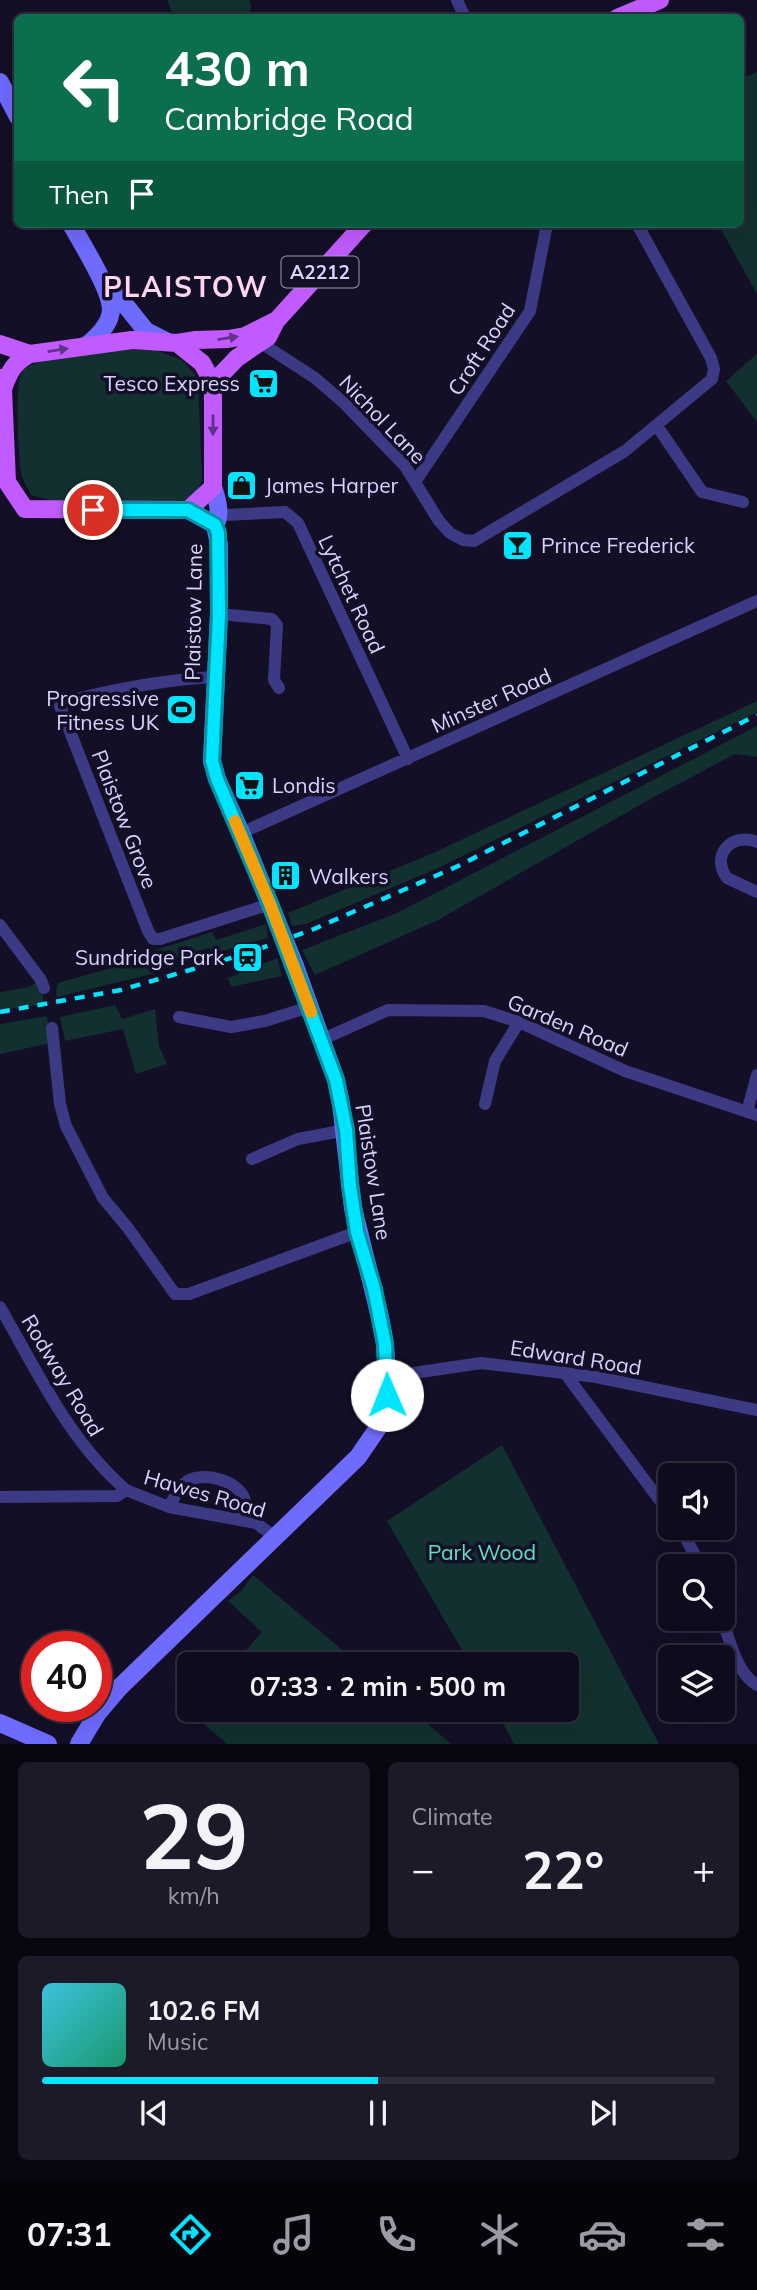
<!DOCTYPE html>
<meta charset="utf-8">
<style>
:root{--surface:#0e0b1c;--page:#1c1929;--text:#f1f3f6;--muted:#9b9ba3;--line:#2e2b3b;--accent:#00e5ff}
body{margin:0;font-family:Mulish,sans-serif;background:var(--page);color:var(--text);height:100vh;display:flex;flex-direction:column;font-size:26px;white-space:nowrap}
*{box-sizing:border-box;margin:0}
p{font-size:23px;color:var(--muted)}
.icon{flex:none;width:38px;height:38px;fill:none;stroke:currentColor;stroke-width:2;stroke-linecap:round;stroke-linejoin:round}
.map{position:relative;height:1744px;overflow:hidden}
.sheet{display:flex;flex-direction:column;gap:18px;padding:18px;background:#08060f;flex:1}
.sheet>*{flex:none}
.top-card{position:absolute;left:14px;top:14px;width:730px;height:214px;border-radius:10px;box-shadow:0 7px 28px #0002,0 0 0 2px var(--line);background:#0b6e4f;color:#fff;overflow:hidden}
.fabs{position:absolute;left:658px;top:1463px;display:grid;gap:14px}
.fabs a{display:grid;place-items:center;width:77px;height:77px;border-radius:10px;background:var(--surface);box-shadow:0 7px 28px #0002,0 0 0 2px var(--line);font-size:35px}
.speed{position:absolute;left:21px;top:1631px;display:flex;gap:14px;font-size:35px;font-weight:700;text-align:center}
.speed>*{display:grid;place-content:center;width:91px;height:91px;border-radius:50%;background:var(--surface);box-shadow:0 7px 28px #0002,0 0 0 2px var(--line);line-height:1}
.speed .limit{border:10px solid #d22;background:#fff;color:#111}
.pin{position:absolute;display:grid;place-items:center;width:60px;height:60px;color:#fff;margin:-30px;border:4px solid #fff;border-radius:50%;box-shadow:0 2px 7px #0007}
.me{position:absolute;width:77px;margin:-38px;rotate:359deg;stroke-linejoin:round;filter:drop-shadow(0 0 5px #0008)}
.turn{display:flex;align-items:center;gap:24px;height:147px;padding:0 35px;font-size:32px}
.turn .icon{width:91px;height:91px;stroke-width:2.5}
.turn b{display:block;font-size:49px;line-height:60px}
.then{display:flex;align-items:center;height:66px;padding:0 35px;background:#0003;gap:14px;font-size:26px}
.big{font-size:52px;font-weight:700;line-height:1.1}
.sheet .card{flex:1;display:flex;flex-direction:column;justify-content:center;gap:10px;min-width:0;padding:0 24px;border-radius:10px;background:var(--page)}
.sheet .dial{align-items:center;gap:0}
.dial b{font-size:91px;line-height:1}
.song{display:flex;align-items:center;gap:21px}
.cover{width:84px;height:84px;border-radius:10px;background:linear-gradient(135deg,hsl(190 70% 55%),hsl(160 70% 35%))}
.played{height:7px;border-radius:4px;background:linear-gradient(90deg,var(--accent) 50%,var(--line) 50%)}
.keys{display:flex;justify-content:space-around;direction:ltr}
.heat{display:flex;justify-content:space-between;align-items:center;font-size:38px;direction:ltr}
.sheet .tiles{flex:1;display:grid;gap:18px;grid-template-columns:1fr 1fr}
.card:last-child{grid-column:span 2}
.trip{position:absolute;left:177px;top:1652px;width:402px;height:70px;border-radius:10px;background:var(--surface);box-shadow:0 7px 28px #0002,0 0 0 2px var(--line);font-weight:700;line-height:70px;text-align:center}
.tab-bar{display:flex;height:112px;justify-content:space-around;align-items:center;background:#06040b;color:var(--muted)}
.tab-bar .icon{width:49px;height:49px}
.tab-bar .active{color:var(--accent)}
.tab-bar b{font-size:32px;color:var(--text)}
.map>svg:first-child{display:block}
</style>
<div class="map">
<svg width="757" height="1744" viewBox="0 0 757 1744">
<rect width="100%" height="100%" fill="#130f26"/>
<path fill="#12302f" d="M167,0H249L251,5L249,17H174Z
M757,72V294L718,224H740V79Z
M117,349L158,351L182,360L198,378L202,480L196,496L174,504L53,501L31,495C28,489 24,482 22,476C18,461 14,378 23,370C36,358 98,352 117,349Z
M757,354V422L726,381Z
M757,701V712L436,869L306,924L292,926L288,913L433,853Z
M757,726V757L735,754L652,798L438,920L315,975L302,950L397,913Z
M266,924L268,938L212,954L209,948L158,963L160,972L57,997L56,989L58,983L143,959L146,953L212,932L216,940Z
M277,958L282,976L231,987L228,978Z
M37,982L42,991L44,1004L0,1010V992L29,987Z
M115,1005L122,1019L155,1009L159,1046L167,1064L136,1074L123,1029L65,1041L60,1017Z
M47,1016L51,1043L0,1054V1024Z
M502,1445L659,1744H514L496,1710H567V1664H470L387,1521Z
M253,1575L359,1664H234L262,1632L228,1601L241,1591Z
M206,1710H412L451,1744H227L198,1719Z"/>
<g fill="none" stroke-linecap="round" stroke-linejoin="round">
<path stroke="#3d3a85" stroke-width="12" d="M457,0L465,18
M261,343L315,378L344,403L405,466L439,521L450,533L463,540L474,541L625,451L712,379L714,369L711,358L637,224
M657,426L702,492L743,502
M415,482L530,311L547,224
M218,511L225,515L285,512L298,523L408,759
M219,614L272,619L277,625L274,680L279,688
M214,677C163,680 114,689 65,702L60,706L148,931L153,939H160L270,904
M241,833L757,601
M757,842C732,832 710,855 727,878L757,892
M0,925L41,980L44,988
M179,1017L231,1027L265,1021L309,1007
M52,1028L60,1104L66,1126L103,1198L128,1228L175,1294H189L357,1232
M321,1040L388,1010L484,1011L519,1022L625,1071L757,1115
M485,1104L495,1061L519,1022
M747,1112L757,1075
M252,1159L298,1139L346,1130
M0,1307C37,1371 69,1441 126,1490
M564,1372L670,1514
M387,1377L481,1363L596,1377L757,1410
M0,1497L117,1496L126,1490L169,1507L256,1523L275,1537
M169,1507C174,1499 178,1488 185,1483C201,1470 237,1480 244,1498C247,1505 244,1513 242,1520
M680,1528L701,1566
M722,1619C730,1640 736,1673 757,1685"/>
<path stroke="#6f6bff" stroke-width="18" d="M0,82L18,117
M71,224C82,244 110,288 111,309C111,324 97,337 87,345
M107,282L146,331L166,341
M188,510L215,525
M0,1723L48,1744
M79,1744L97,1714L120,1687L358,1457L382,1422L387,1405V1377L385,1344L380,1317L353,1208L341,1104L336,1080L295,966L241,833L217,779L212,761L219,614V545L215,525C222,515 217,498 213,487"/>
<path stroke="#c25bff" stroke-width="18" d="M617,18L660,0
M0,344L30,354L132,340L177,343L196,340L228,339L245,336L277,320L364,224
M0,378L3,389L7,482L25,509L188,510L213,487V383L202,363L177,343
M213,383L237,358L268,337L275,323
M3,389C9,372 14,362 30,354"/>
<path stroke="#00e5ff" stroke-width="4.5" stroke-dasharray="10 9" stroke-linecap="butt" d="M0,1012L121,990L245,954L314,929L456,867L757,715"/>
</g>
<defs><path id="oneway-solid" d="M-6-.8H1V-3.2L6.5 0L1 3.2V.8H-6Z" transform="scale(1.75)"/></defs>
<g fill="#623188">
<use href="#oneway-solid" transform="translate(228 338) rotate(-9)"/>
<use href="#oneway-solid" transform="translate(58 350) rotate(-9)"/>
<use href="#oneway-solid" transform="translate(213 425) rotate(90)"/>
</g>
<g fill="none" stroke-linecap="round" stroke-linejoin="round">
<defs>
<path id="route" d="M93,510H188L215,525L218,533L219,614L212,761L217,779L270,904L336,1080L346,1130L350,1186L357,1232L374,1289L385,1344L387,1395"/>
</defs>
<use href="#route" stroke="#0095a6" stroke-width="18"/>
<use href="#route" stroke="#00e5ff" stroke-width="12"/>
<path stroke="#f59e0b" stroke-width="12" d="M235,821L270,904L311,1012"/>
</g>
<defs>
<symbol id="supermarket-square" viewBox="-11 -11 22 22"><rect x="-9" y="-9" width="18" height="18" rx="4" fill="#00e5ff" stroke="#130f26"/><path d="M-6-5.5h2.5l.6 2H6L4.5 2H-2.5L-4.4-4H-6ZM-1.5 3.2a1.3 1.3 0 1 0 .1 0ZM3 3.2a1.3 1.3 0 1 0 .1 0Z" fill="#111"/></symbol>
<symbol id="shop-square" viewBox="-11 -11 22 22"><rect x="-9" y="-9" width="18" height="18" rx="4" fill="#00e5ff" stroke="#130f26"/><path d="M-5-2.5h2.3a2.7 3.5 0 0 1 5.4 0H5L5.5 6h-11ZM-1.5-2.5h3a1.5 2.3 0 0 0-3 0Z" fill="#111"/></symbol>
<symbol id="bar-square" viewBox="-11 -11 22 22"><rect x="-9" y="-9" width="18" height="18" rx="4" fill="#00e5ff" stroke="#130f26"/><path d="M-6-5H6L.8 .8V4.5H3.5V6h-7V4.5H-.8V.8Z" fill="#111"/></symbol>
<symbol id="stadium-square" viewBox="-11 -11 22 22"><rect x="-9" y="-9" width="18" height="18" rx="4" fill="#00e5ff" stroke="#130f26"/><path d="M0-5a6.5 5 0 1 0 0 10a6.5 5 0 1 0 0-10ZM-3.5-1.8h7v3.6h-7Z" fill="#111"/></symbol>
<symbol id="building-square" viewBox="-11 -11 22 22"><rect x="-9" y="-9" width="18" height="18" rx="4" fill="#00e5ff" stroke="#130f26"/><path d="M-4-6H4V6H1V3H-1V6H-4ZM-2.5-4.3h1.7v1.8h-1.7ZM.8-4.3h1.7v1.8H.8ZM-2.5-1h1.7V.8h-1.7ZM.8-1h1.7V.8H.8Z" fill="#111"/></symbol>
<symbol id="station-square" viewBox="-11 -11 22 22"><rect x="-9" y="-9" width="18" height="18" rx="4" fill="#00e5ff" stroke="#130f26"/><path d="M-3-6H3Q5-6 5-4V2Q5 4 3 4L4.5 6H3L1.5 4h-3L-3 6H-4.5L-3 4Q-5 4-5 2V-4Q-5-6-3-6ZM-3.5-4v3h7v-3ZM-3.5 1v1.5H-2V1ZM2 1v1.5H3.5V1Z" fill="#111"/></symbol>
</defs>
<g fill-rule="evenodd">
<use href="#supermarket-square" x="246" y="366" width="35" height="35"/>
<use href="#shop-square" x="224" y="468" width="35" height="35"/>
<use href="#bar-square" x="500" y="528" width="35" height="35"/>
<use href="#stadium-square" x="164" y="692" width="35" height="35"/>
<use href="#supermarket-square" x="232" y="768" width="35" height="35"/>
<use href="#building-square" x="268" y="858" width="35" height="35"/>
<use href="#station-square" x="230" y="940" width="35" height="35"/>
</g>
<g text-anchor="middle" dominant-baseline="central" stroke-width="7" stroke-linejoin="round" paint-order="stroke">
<rect fill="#130f26" stroke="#9e99be" stroke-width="2" x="281.5" y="256.5" width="77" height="31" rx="5"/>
<g font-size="19" font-weight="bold" fill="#d9d4ff">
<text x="320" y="272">A2212</text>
</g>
<g font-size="21" fill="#d9d4ff" stroke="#130f26">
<text transform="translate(481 349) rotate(-57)">Croft Road</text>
<text transform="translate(383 419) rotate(46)">Nichol Lane</text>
<text transform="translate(352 594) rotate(65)">Lytchet Road</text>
<text transform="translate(193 612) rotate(-89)">Plaistow Lane</text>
<text transform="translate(491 700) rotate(-24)">Minster Road</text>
<text transform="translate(125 819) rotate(69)">Plaistow Grove</text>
<text transform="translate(568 1025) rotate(23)">Garden Road</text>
<text transform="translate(374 1172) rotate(81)">Plaistow Lane</text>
<text transform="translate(576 1357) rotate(9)">Edward Road</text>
<text transform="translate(63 1375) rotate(59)">Rodway Road</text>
<text transform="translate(205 1493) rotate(16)">Hawes Road</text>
</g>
<g font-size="21" fill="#d9d4ff" stroke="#130f26" text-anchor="start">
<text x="240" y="383" text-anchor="end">Tesco Express</text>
<text x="265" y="485">James Harper</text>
<text x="541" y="545">Prince Frederick</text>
<text x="159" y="698" text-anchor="end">Progressive<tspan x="159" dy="24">Fitness UK</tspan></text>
<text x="272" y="785">Londis</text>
<text x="309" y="876">Walkers</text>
<text x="224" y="957" text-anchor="end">Sundridge Park</text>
</g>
<g font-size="21" fill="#5fe0c0" stroke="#130f26">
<text x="482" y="1552">Park Wood</text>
</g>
<g font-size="28" font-weight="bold" letter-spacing="2" fill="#ffd6f0" stroke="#130f26">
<text x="186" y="286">PLAISTOW</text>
</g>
</g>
</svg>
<div class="fabs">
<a><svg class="icon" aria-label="sound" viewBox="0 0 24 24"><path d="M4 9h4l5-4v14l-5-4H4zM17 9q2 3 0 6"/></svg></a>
<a><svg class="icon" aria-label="search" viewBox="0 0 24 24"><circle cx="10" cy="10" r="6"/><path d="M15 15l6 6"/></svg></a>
<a><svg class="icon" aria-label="layers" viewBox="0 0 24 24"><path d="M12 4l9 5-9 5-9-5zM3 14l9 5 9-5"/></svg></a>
</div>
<div class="speed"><div class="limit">40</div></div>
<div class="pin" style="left:93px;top:510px;background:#d93025"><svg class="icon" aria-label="arrive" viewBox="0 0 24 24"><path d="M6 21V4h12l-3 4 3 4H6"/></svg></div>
<svg class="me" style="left:387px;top:1395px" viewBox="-20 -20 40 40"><circle r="19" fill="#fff"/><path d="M0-13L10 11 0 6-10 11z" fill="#00e5ff"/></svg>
<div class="trip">07:33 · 2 min · 500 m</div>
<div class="top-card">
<div class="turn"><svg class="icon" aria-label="left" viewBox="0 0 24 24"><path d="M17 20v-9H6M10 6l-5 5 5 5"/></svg><div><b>430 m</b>Cambridge Road</div></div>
<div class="then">Then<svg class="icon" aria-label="arrive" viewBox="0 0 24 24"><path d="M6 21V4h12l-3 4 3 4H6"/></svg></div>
</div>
</div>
<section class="sheet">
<div class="tiles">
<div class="card dial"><b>29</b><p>km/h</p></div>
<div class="card"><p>Climate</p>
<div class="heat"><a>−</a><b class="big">22°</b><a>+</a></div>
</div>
<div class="card">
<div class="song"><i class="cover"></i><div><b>102.6 FM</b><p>Music</p></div></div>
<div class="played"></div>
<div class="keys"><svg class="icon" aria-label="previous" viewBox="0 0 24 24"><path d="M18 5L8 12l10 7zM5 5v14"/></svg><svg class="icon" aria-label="pause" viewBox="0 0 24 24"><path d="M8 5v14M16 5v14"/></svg><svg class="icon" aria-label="next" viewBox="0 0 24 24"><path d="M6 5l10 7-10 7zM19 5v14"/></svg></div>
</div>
</div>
</section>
<nav class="tab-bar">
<b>07:31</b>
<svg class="icon active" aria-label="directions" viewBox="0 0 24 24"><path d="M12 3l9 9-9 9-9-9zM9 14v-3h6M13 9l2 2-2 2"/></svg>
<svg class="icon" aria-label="music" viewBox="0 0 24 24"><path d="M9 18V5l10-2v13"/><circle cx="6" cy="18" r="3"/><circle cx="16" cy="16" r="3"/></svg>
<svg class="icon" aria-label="phone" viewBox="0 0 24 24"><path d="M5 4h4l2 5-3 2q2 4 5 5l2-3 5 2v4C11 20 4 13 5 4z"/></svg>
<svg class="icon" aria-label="climate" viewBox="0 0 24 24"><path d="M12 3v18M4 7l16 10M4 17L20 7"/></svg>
<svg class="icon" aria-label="car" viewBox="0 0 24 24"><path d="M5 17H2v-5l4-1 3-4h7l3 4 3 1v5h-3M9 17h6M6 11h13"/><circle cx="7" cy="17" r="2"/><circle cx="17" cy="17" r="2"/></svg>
<svg class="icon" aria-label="filters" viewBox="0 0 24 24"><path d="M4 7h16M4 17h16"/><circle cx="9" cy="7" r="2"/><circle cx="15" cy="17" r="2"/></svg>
</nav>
